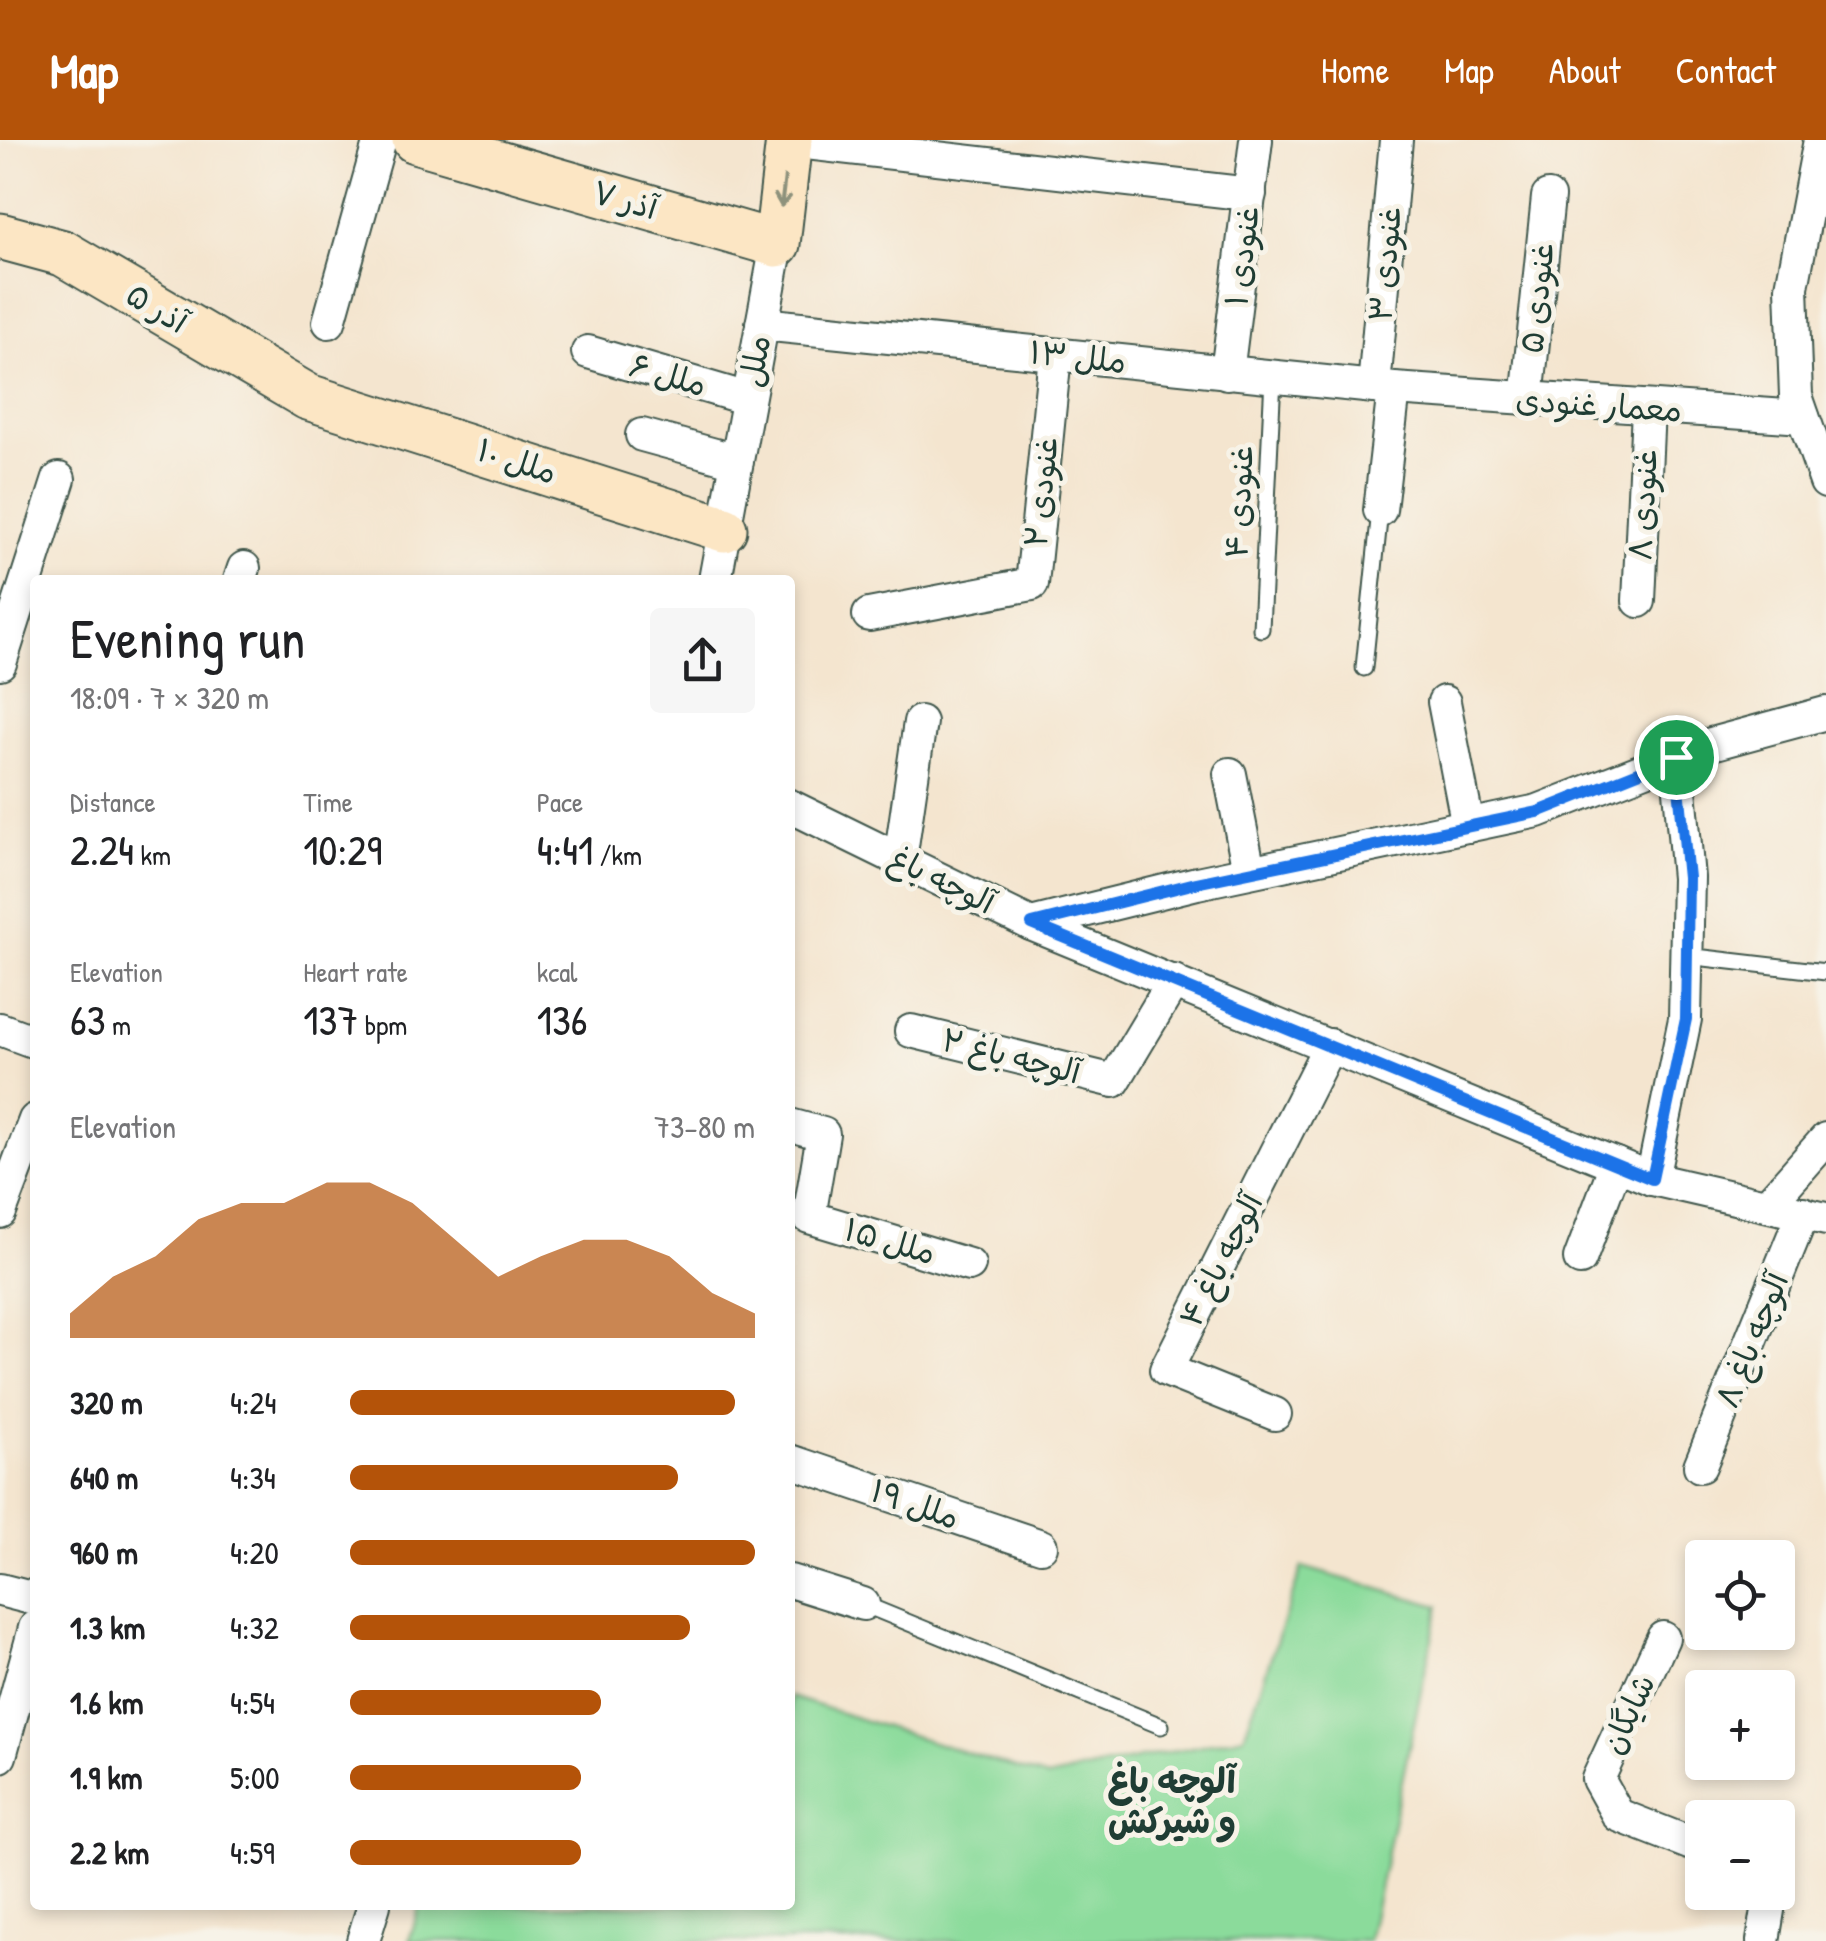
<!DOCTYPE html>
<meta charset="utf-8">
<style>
body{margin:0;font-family:"Patrick Hand","Playpen Sans Arabic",sans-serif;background:#f6f6f6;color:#202124;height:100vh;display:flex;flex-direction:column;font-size:38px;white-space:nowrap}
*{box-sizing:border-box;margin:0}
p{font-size:32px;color:#757577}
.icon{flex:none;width:55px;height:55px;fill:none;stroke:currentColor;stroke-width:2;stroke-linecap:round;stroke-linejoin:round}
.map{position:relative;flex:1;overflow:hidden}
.sheet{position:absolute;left:30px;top:435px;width:765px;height:1335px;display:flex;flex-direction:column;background:#fff;border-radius:10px;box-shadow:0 5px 15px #0003}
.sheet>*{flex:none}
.controls{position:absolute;left:1685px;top:1400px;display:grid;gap:20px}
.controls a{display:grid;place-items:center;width:110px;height:110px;border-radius:10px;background:#fff;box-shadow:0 5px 15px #0003;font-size:50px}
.pin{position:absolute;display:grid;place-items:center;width:85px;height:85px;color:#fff;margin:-42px;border:5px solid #fff;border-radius:50%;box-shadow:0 2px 10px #0007}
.round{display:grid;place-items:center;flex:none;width:105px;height:105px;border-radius:10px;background:#f6f6f6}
.overview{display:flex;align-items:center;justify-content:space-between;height:170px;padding:0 40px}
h1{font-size:55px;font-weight:600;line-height:75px}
.metrics{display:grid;grid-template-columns:repeat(3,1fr);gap:15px;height:170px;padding:10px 40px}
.metrics div{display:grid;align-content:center}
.metrics b{font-size:42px;font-weight:600}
.metrics small{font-size:28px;font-weight:400}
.metrics p{font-size:28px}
.chart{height:280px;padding:20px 40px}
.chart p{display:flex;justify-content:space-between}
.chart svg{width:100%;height:180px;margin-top:10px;fill:#b45309;opacity:.7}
ul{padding:0 40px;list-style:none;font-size:32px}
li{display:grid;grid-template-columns:160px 120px 1fr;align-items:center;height:75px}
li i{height:25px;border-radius:12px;background:#b45309}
header{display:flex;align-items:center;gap:60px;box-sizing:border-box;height:140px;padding:0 50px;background:#b45309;color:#fff}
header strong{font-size:48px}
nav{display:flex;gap:55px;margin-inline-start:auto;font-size:35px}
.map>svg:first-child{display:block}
</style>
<header>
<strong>Map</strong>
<nav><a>Home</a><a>Map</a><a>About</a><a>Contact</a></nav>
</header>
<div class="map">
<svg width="1826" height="1801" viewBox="0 0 1826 1801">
<rect width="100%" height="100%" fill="#f7f3e8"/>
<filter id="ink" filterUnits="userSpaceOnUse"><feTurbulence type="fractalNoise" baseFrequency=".01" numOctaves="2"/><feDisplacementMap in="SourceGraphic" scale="20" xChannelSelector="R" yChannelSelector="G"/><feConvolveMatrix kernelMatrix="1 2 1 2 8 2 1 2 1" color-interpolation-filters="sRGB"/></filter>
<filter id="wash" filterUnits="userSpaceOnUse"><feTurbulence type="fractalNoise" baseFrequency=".0048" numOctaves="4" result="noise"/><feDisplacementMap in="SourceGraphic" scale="40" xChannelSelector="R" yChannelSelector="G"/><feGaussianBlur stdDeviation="2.25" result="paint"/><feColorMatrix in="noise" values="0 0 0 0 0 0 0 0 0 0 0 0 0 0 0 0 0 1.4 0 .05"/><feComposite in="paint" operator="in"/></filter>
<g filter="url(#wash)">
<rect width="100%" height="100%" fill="#f4e5cf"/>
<!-- green -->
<path fill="#8bdb9b" stroke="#558c68" stroke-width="2.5" d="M1302,1427L1439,1466L1368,1801H409L420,1765H790V1557L1047,1638L1244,1596Z"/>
</g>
<g filter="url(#ink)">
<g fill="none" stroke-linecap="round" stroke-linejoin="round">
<!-- lane casing -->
<g stroke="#3f564b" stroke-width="19">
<g id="lane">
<path d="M1261,489L1273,237"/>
<path d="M1364,528L1380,370"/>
<path d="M1687,816L1826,832"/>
<path d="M863,1464L1161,1586"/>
</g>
</g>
<!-- street casing -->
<g stroke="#3f564b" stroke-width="36">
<g id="street">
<path d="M1820,0L1792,147L1796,256L1826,342"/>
<path d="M789,1L1250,54"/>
<path d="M329,182L380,0"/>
<path d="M762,184L1394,249L1803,277"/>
<path d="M588,212L748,259"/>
<path d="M1227,233L1256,0"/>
<path d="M1374,247L1396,0"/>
<path d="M1527,260L1548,57"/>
<path d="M642,295L737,321"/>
<path d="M1380,370L1394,249"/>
<path d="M240,440L244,428"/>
<path d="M715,440L777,104"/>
<path d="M1639,461L1648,269"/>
<path d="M869,475L1032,444L1055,215"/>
<path d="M0,523L59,339"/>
<path d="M1444,562L1468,686"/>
<path d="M1230,634L1249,731"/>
<path d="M790,666L1031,784L1652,1039L1826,1079"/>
<path d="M900,720L920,582"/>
<path d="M1031,784L1197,743L1538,671L1704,606L1826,573"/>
<path d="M0,889L35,902"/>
<path d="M911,891L1114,941L1174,841"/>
<path d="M790,985L823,994L809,1077L969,1125"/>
<path d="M1652,1039L1685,879L1688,738L1677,617"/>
<path d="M1769,1063L1826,999"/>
<path d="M0,1072L35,980"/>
<path d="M1580,1119L1616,1024"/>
<path d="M1275,1274L1166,1230L1330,905"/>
<path d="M790,1321L1041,1406"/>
<path d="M1700,1326L1803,1073"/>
<path d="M790,1441L863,1464"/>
<path d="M0,1450L35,1459"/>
<path d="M1663,1498L1598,1639L1618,1675L1702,1708"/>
<path d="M0,1616L35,1488"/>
<path d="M363,1801L374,1765"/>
<path d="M1763,1801L1771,1752"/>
</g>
</g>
<!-- secondary casing -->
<g stroke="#3f564b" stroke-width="49">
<g id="secondary">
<path d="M415,0L777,104L789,0"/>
<path d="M0,96L63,113L308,257L724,389"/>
</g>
</g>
<!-- lane -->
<use href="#lane" stroke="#fff" stroke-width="15"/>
<!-- street -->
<use href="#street" stroke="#fff" stroke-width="32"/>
<!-- secondary -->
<use href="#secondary" stroke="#fce6c4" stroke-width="45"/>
</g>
<!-- one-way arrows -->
<defs><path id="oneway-shaft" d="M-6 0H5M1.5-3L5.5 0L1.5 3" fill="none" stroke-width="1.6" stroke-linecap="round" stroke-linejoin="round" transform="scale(2.5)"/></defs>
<use stroke="#8e927c" href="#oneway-shaft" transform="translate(783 52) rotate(97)"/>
</g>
<g fill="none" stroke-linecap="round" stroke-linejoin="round" filter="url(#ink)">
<!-- route casing -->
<g stroke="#fff" stroke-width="20">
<path id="route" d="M1676,617L1688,738L1686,879L1652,1039L1032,784L1196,743L1538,672Z"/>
</g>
<!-- route -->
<use href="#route" stroke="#1a73e8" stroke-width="12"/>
</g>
<g text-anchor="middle" stroke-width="10" stroke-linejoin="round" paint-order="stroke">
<!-- street labels -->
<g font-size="32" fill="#1f3d34" stroke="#f7f3e8">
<text transform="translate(625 60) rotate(16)" y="11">آذر ۷</text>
<text transform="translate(1242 116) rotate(-83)" y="11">۱ غنودی</text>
<text transform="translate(1385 124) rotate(-85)" y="11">۳ غنودی</text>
<text transform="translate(1537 158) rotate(-84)" y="11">۵ غنودی</text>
<text transform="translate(157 168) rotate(31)" y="11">آذر ۵</text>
<text transform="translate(1078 217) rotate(6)" y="11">ملل ۱۳</text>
<text transform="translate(755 221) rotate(-80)" y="11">ملل</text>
<text transform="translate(668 235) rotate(16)" y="11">۶ ملل</text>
<text transform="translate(1599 265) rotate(4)" y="11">معمار غنودی</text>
<text transform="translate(517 321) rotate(18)" y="11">۱۰ ملل</text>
<text transform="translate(1041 352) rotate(-84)" y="11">۲ غنودی</text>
<text transform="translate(1239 362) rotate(-87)" y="11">۴ غنودی</text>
<text transform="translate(1643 365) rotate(-87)" y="11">۸ غنودی</text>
<text transform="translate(942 740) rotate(26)" y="11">آلوچه باغ</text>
<text transform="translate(1011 916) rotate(14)" y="11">۲ آلوچه باغ</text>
<text transform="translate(890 1101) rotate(16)" y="11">ملل ۱۵</text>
<text transform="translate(1221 1120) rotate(-63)" y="11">۴ آلوچه باغ</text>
<text transform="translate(1752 1200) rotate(-68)" y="11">۸ آلوچه باغ</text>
<text transform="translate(915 1364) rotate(19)" y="11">ملل ۱۹</text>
<text transform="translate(1628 1574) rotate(-65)" y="11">شایگان</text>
</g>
<!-- neighbourhood labels -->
<g font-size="35" font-weight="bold" fill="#1f3d34" stroke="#f7f3e8">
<text x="1172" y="1653">آلوچه باغ<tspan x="1172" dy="40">و شیرکش</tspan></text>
</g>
</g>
</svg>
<div class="controls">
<a><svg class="icon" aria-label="locate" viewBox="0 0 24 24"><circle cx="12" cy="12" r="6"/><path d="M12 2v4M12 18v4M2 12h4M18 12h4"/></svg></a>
<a>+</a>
<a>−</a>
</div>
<div class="pin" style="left:1676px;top:617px;background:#1e9e55"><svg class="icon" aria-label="arrive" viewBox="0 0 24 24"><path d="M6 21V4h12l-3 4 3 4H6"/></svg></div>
<section class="sheet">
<div class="overview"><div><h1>Evening run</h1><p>18:09 · 7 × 320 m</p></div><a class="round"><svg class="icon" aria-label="share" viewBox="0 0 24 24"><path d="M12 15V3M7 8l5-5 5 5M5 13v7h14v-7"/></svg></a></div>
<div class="metrics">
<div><p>Distance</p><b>2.24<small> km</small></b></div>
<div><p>Time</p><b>10:29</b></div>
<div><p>Pace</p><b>4:41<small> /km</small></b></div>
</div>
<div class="metrics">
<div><p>Elevation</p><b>63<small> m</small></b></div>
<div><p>Heart rate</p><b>137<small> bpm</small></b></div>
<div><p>kcal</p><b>136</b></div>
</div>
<div class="chart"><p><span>Elevation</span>73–80 m</p>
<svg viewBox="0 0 160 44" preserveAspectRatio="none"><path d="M0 44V38L10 29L20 24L30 15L40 11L50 11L60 6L70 6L80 11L90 20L100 29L110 24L120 20L130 20L140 24L150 33L160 38V44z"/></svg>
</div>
<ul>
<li><b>320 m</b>4:24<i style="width:95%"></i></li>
<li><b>640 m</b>4:34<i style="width:81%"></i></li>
<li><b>960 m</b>4:20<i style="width:100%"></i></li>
<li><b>1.3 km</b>4:32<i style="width:84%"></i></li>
<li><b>1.6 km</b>4:54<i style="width:62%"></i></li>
<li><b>1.9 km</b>5:00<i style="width:57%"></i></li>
<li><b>2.2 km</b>4:59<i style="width:57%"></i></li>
</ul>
</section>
</div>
